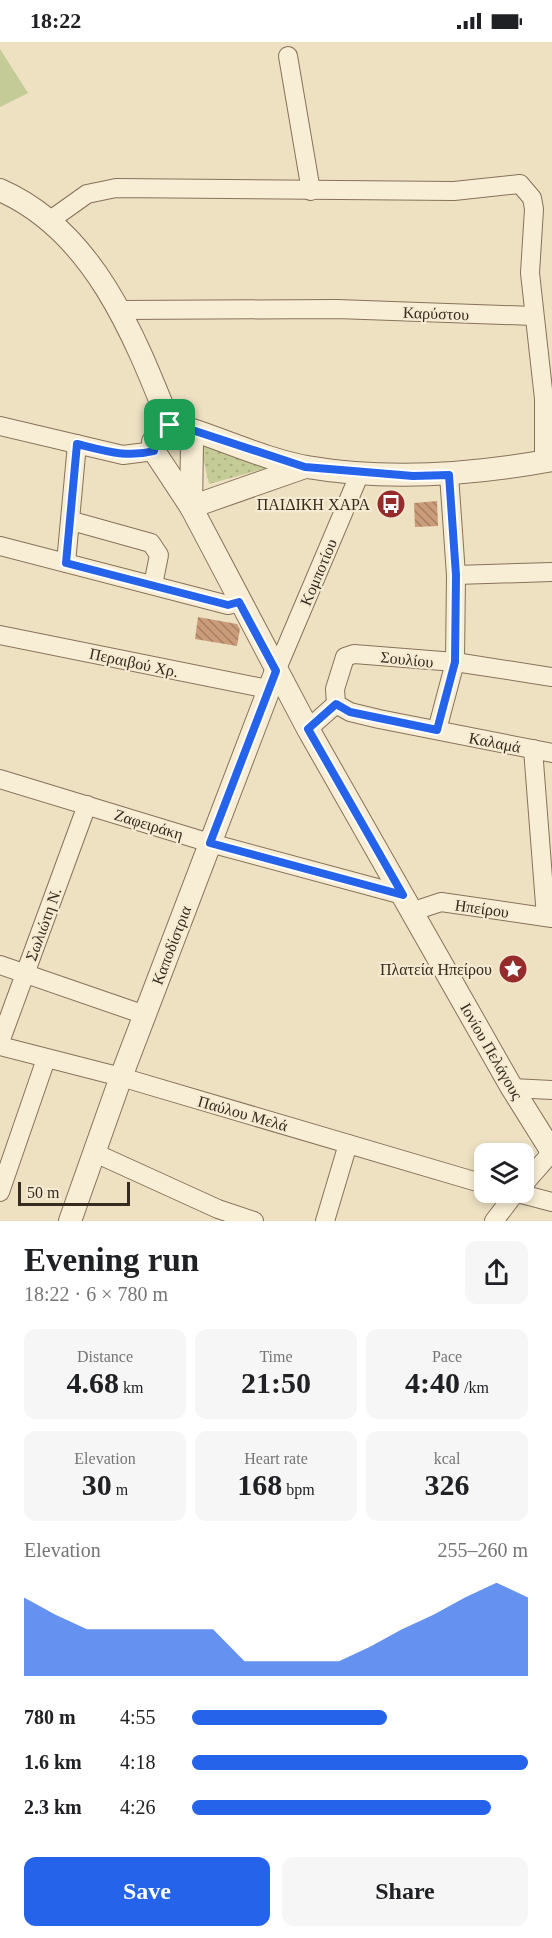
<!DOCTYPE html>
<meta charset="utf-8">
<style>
body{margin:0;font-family:Georgia,serif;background:#f6f6f6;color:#202124;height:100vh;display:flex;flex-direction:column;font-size:22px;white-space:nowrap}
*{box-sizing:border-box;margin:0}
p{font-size:20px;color:#757577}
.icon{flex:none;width:33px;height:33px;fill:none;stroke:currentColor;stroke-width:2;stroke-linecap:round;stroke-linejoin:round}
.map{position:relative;height:1179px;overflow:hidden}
.sheet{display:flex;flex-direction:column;background:#fff;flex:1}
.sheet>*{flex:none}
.tools{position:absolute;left:474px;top:1101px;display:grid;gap:12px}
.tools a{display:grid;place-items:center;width:60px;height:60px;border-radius:12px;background:#fff;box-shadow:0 3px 9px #0003;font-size:30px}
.scale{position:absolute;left:18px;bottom:15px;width:112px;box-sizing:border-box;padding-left:6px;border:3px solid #372a1e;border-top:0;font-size:16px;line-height:21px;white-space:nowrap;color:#372a1e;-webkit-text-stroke:4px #f5ebd2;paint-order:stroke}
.pin{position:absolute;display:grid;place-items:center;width:51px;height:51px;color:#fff;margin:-26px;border-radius:12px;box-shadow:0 3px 9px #0006}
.round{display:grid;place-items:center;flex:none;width:63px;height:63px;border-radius:12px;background:#f6f6f6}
.headline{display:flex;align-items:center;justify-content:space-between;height:102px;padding:0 24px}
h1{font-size:33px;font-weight:800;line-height:45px}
.stats{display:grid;grid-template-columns:repeat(3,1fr);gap:9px;height:102px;padding:6px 24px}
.stats div{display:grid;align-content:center;border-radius:12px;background:#f6f6f6;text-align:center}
.stats b{font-size:30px;font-weight:800}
.stats small{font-size:16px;font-weight:400}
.stats p{font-size:16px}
.chart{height:168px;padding:12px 24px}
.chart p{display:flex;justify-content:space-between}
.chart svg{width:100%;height:108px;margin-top:6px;fill:#2563eb;opacity:.7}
.primary-button{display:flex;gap:12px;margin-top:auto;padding:12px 24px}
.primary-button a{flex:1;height:69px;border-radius:12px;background:#2563eb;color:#fff;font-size:24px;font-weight:800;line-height:69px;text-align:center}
.primary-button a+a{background:#f6f6f6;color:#202124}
ul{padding:0 24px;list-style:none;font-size:20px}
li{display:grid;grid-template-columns:96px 72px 1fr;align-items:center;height:45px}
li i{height:15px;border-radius:8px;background:#2563eb}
.status{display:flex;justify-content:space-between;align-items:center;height:42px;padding:0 30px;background:#fff;direction:ltr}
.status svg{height:16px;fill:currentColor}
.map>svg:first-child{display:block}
</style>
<div class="status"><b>18:22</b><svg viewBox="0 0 49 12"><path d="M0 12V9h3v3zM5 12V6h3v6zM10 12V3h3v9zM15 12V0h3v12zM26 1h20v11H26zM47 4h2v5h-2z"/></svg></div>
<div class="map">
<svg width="552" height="1179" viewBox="0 0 552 1179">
<defs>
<pattern id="park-dots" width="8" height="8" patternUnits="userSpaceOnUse" patternTransform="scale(1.5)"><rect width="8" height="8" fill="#c4cb96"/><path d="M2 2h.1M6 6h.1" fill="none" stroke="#a9ae81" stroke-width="1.8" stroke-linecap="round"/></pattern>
<pattern id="building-back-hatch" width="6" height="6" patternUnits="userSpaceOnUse" patternTransform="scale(1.5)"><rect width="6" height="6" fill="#cb9c79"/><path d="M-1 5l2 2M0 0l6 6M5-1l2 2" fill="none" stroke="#a67f63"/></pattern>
</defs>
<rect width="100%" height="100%" fill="#ede1c2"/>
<!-- park -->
<path fill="url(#park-dots)" d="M199,398L274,424L209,442Z"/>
<!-- pitch -->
<path fill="#c4cb96" d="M0,7L28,51L0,65Z"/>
<!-- building -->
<g fill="url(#building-back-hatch)">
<path d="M437,459L438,484L415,485L414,461Z"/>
<path d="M198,575L237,582L240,587L237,604L195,597Z"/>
</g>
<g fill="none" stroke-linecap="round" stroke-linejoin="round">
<!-- minor casing -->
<g stroke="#87725a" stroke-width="20">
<g id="minor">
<path d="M288,14L311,149"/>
<path d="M49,179L87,152L116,146L454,149L520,142L532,156L534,167L530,231L544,357V420"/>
<path d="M119,268L337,267L534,274"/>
<path d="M0,384L123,413L154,409"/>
<path d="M72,479L151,501L159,513L153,543"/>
<path d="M0,504L228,563L239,560"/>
<path d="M66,521L77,402"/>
<path d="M456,533L552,530"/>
<path d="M0,593L268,647"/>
<path d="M276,629L360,431"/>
<path d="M336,662L335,647L345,615L354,612L455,620L552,635"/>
<path d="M308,687L336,662L350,670L379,677L552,711"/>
<path d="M437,688L455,620L456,533L449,433"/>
<path d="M533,707L546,875"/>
<path d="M0,737L210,801L403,853"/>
<path d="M414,869L441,860L552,876"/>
<path d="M0,923L145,973"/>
<path d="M0,1000L87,763"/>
<path d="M0,1004L121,1035L484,1142"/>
<path d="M512,1046L552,1048"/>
<path d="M95,1111L218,1167L254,1179"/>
<path d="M524,1142L552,1110"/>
<path d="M0,1150L46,1017"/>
<path d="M514,1150L552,1160"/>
<path d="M325,1179L348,1102"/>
<path d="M494,1179L516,1150"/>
</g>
</g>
<!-- tertiary casing -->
<g stroke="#87725a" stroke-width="24">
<g id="tertiary">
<path d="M0,148C94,189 135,295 170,383"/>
<path d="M183,385L192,401L191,465"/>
<path d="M552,418C471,433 389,439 307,425C266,418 218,395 177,383L159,389L153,400L154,409L191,465L308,687L512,1046L552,1110"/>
<path d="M191,465L305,425"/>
<path d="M70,1179L121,1035L276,629"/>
</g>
</g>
<!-- minor -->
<use href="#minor" stroke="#f8eed5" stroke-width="18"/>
<!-- tertiary -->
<use href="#tertiary" stroke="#f8eed5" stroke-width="22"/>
</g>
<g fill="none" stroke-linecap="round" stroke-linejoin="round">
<!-- route casing -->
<g stroke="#fff" stroke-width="12">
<path id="route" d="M170,383L183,385L305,425L413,434L449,433L456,533L455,620L437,688L350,670L336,662L308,687L403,853L210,801L276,629L239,560L228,563L66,521L77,402C105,409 127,416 154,409L156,393Z"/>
</g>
<!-- route -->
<use href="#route" stroke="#2563eb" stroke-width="8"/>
</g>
<!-- icons -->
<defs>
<g id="bus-disc" transform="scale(1.5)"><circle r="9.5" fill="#952b2b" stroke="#f5ebd2"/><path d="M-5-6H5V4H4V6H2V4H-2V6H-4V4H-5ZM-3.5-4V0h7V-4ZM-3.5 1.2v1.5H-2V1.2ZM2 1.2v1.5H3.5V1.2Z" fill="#fff"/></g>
<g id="sight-disc" transform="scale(1.5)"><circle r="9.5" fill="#952b2b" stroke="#f5ebd2"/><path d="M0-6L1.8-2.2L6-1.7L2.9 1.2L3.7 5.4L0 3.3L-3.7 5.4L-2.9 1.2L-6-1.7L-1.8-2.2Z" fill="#fff"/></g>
</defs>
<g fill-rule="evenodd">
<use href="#bus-disc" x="391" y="462"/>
<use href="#sight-disc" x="513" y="927"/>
</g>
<g text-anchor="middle" stroke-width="4.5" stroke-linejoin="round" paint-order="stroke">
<!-- street labels -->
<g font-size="16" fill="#372a1e" stroke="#f5ebd2">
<text transform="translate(436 271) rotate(2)" y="6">Καρύστου</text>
<text transform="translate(318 530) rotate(-67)" y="6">Κομποτίου</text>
<text transform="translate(407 617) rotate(6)" y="6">Σουλίου</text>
<text transform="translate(134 620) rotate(12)" y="6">Περαιβού Χρ.</text>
<text transform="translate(495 700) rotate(11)" y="6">Καλαμά</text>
<text transform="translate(149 782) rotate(17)" y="6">Ζαφειράκη</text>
<text transform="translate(482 866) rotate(8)" y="6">Ηπείρου</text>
<text transform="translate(43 882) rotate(-70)" y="6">Σωλιώτη Ν.</text>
<text transform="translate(171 903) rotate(-69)" y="6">Καποδίστρια</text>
<text transform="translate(492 1009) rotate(60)" y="6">Ιονίου Πελάγους</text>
<text transform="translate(243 1071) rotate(16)" y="6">Παύλου Μελά</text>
</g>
<!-- poi labels -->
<g font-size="16" fill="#372a1e" stroke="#f5ebd2" text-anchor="end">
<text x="370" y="468">ΠΑΙΔΙΚΗ ΧΑΡΑ</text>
<text x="492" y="933">Πλατεία Ηπείρου</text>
</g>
</g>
</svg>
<div class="tools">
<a><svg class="icon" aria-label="layers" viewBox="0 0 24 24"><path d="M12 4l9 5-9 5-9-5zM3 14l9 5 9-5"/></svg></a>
</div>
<div class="scale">50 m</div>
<div class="pin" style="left:170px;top:383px;background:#1e9e55"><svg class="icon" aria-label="arrive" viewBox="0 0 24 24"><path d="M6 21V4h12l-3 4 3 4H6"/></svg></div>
</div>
<section class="sheet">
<div class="headline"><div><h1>Evening run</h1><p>18:22 · 6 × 780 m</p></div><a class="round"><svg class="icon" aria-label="share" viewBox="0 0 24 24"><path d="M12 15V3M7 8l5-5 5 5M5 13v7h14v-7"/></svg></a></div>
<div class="stats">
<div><p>Distance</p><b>4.68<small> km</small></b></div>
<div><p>Time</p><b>21:50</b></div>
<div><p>Pace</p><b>4:40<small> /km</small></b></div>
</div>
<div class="stats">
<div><p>Elevation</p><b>30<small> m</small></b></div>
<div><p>Heart rate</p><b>168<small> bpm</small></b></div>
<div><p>kcal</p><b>326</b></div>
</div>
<div class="chart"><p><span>Elevation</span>255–260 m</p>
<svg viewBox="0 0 160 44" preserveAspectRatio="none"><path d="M0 44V12L10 19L20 25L30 25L40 25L50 25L60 25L70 38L80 38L90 38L100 38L110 32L120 25L130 19L140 12L150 6L160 12V44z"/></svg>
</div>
<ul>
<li><b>780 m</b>4:55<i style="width:58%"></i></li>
<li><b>1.6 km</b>4:18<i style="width:100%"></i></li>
<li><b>2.3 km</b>4:26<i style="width:89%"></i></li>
</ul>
<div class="primary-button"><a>Save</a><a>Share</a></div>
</section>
